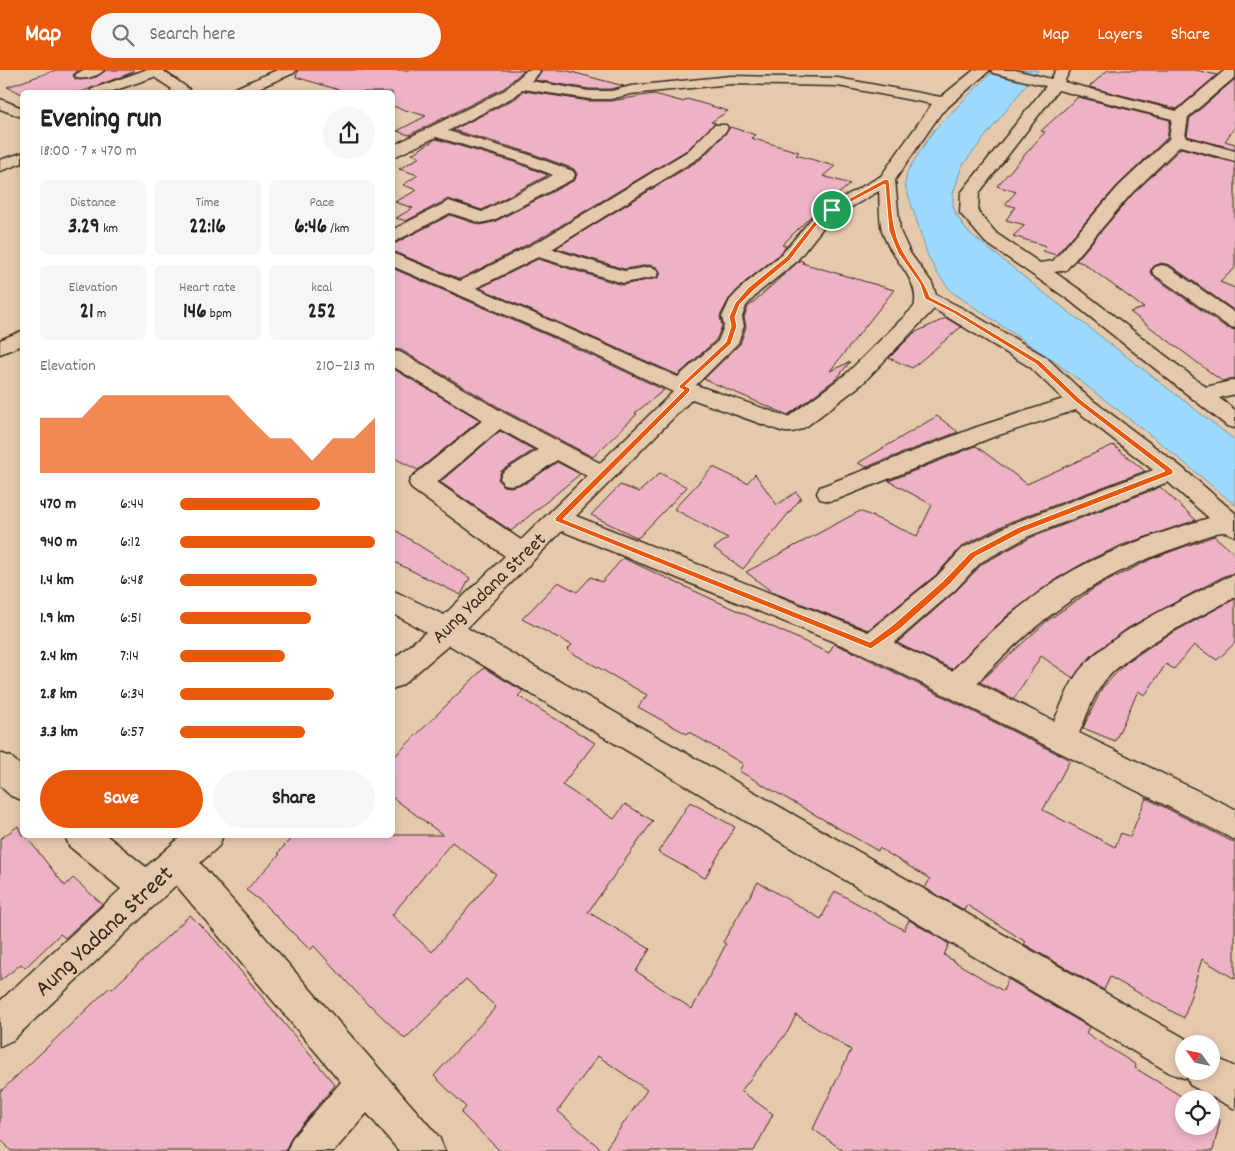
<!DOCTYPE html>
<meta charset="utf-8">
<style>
body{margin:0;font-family:Dekko,sans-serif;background:#f6f6f6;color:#222;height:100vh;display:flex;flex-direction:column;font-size:19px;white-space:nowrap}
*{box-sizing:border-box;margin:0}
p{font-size:16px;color:#767676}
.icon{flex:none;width:28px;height:28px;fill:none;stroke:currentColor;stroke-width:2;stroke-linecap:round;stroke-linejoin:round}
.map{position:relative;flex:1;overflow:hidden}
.sheet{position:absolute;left:20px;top:20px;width:375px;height:748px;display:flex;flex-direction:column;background:#fff;border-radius:8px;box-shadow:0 2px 8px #0003}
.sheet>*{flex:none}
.needle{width:32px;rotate:303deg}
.fabs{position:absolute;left:1175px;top:965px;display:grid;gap:10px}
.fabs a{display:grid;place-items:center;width:45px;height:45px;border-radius:50%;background:#fff;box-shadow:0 2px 8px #0003;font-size:25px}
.pin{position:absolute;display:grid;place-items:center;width:42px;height:42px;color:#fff;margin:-21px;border:2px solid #fff;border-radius:50%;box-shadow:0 1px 5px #0007}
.round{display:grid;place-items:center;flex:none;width:52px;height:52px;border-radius:26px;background:#f6f6f6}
.summary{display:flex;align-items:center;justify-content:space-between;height:85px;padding:0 20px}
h1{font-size:28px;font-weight:700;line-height:38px}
.metrics{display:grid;grid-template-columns:repeat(3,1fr);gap:8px;height:85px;padding:5px 20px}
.metrics div{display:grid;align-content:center;border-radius:8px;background:#f6f6f6;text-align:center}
.metrics b{font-size:21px;font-weight:700}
.metrics small{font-size:14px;font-weight:400}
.metrics p{font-size:14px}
.chart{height:140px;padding:10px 20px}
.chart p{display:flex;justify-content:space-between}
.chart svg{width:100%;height:90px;margin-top:5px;fill:#ea580c;opacity:.7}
.action{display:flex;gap:10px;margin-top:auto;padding:10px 20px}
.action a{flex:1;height:58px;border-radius:30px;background:#ea580c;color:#fff;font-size:20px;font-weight:700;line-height:58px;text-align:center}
.action a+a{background:#f6f6f6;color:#222}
ul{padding:0 20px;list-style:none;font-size:16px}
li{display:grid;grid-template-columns:80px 60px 1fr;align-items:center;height:38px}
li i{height:12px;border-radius:6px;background:#ea580c}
header{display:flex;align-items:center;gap:30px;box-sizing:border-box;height:70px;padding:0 25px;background:#ea580c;color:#fff}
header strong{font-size:24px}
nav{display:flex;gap:28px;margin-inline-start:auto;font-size:18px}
.search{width:350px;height:45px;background:#f6f6f6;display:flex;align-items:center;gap:12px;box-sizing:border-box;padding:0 18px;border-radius:28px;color:#767676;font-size:19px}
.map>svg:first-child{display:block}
</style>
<header>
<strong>Map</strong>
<div class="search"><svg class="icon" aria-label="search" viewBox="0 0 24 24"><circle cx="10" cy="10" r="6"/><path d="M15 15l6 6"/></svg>Search here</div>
<nav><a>Map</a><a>Layers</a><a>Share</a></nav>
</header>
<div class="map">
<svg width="1235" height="1081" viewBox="0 0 1235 1081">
<rect width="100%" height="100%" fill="#e5c9ac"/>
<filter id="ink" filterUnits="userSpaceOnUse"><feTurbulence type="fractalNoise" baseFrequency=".02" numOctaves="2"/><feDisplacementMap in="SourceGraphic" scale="10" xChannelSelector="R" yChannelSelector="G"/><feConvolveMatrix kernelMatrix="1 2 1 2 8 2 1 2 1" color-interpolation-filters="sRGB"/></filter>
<g filter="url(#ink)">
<!-- water -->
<path fill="#9bdafd" stroke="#7594a4" d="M994,0H1038L962,96L953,124V136L957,146L967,161L1039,219L1235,370V435L1153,367L1058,294L952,222L937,203L928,186L905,115L907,102L933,61Z"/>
<!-- building -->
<g fill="#edb3c5" stroke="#3b2a1e" fill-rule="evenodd">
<path d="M56,0H79L73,5L75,9L80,10L96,7L106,0H133V2L81,22L22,24L7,17Z"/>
<path d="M298,0H524L504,18L409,65L397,61L426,46L392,36V22H346L296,7Z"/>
<path d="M541,0H564L624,16L611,19H589L535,10L541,3Z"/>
<path d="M1108,0H1195L1217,5L1177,39L1089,17Z"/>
<path d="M1235,9V57L1225,71L1235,74V79L1187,66L1190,48Z"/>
<path d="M524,21L589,31H611L654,24L684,32L687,29L728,41L711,52L716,53L687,80L540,168L460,209L392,181V175L450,145L480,155L494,152L575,110L577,104L574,99L528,82L453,60L516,28Z"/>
<path d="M1078,27L1170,50L1167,68L1118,115L1056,185L1043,181L1046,176L1013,166L1025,155L1006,150L1015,137L1005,134L1016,122L997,116L1045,62L1041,61Z"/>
<path d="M730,57L756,65L751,68L799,82L796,85L835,96L823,106L850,114L827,134L816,141L782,175L786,176L780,184L744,213L729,229L720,246L722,256L716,270L678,305L480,218L538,189L622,215L658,208L661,203L657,197L649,195L624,199L556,178L701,89L727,62Z"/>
<path d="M436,69L514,92L548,105L482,140L448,129L406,151L396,148L413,138L395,132L417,120L403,115L418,105L399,99L420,87L412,84Z"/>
<path d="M1181,78L1235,93V198L1220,212L1235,218V241L1170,195L1161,193L1154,196L1150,201L1154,207L1227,258L1235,260V308L1222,311L1130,242L1144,238L1083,193L1076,191L1132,125Z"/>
<path d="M800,190L804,192L802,193L894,220L830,301L850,292L837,308L788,345L704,309L740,274L746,257L744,247L748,237Z"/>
<path d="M392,198L563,272L664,320L635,343L637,344L593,387L507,342L401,280L392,279Z"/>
<path d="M946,248L961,257L912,298L889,288L914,263Z"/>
<path d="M392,298L480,350L418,400L392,387Z"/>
<path d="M937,346L958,362L866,397L858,393Z"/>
<path d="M500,361L534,380L501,401L498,409L503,416L511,417L526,413L557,392L580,404L511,461L440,412Z"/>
<path d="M1113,375L1145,401L1010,452L962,476L936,505L868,560L772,522L746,502L860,441L917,466L932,435L889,411L976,376L1027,414Z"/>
<path d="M713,397L747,413L755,404L777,435L796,422L801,428L743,499L714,478L728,468L674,439Z"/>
<path d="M660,403L687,417L638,468L591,445L620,415L639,422Z"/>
<path d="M1160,417L1196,450L1122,475L1089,490L1056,509L1008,545L952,599L897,573L956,521L982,494L1030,468Z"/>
<path d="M392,458L470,508L461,525L392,491Z"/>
<path d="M1214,466L1235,484V503L1224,506L1128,558L1093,584L1073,608L1041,586L1014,629L980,612L1047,551L1096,517L1151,489Z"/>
<path d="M623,488L829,583L834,574L860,585L1070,690L1043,740L1115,777L1121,763L1130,767L1146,728L1235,773V909L1202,889L1184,948L1110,907L1104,920L1024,874L1026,872L967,835L964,840L925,818L930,809L879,778L878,781L739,701L743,694L689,662L687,664L638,637L647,625L567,580L572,575L522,549L558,512L577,522L591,507L602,512Z"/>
<path d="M1235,529V573L1217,590L1194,575L1174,599L1166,594L1145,625L1138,621L1115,671L1083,658L1102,618L1127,592L1163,568Z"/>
<path d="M484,598L523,621L518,626L595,673L562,715L614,749L625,734L653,751L588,842L650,879L636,901L692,939L726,874L723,872L758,812L821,849L835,821L904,860L909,850L949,874L944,885L1003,921L1008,909L1089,957L1086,963L1136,995L1135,998L1186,1029H1184V1056H1211V1044L1220,1050L1213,1081H844L813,1059L851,980L796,945L788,961L741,1021L773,1044L754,1081H604L647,1020L598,986L558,1041L603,1081H500L461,1043L466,1037L434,1006L496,937L466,909L405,969L370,935L369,936L314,876L310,880L262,832L246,820L280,784L278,783L294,765H443L392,727V689ZM452,772L496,804L432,882L392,845Z"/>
<path d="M690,732L735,757L705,808L658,782Z"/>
<path d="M18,756L22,765H25L65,816L73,808L102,834L65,868L60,864L25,898L21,894L0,911V769Z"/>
<path d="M190,845L215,870L335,1015L292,1066L285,1081H11L0,1068V1022L110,917L112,919Z"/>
</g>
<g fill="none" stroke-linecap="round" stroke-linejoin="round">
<!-- street casing -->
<g stroke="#3b2a1e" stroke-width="3">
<g id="street">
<path d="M83,0H104C99,6 85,10 77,8L75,5Z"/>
<path d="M145,0H162L189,19L187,22H170L172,19L154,7L110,22H90L92,19Z"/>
<path d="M277,0H296L294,3L249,22H231L233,19Z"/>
<path d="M527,0H539L540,2L531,11L589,21H611L631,16L731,6L838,8L941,27L974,0H990L941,43L895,110L900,161L910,183L932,213L936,225L962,238L1046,287L1087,326L1180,396L1235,443V466C1232,465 1227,462 1224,462C1216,461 1190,473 1181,476C1096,505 1037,549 977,613L1054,651C1062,635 1069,614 1080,600C1115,559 1179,533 1225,508L1235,505V527C1197,549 1124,581 1100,617C1091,631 1086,648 1079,663L1235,739V770L861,583L562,461L467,558L1195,974H1184V1001H1211V985L1235,997V1039L1190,1015L1187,1007L1184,1008L1170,1003L449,575L402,615L392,619V590L426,562L392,543V520L444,545L505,486L412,419L409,413L412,407L483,350L392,296V281L400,282L506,344L600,393L673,322L564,270L392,196V183L460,211L541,170L688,81L714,55H726L728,58L726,61L700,87L552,179L624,201L649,197L656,199L659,203L656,207L623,213L538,187L476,218L678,307L718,271L724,256L722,247L730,230L745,214L781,185L817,142L881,106L932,34L838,16L731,14L631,24L611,29H589L523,19L515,26L448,61L527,84L573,101L575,105L573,109L494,150L481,153L450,143L392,173V160L449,131L482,142L553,105L515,90L436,67L392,88V76L505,20ZM879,121C880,134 879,148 882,160C888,187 922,209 914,237L846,304L788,347L696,315L738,273L744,256L742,247L746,236L759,222L795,193L829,150ZM934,239L1030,297L1063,329L977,357L820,417L817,423L820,429L829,431L838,429L993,367L1076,340L1153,400L1011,454L963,478L937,506L868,562L576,446L692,329L781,361C791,364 798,361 807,356L862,314ZM500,359L538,380L503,402L500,408L503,414C523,419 541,400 557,390L587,406L521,470L437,412ZM1168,412L1209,448C1163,462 1116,477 1074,500C1028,526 989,563 952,601L894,573L955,520L981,492L1029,466Z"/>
<path d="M991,0H1015L1051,9L1056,0H1070L1064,12L1177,41L1225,0H1235V7L1188,47L1185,67L1235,81V91L1180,76L1131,124L1066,200L1054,202L1083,222L1206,317L1235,310V324L1219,328L1235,340V358L1227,356L1069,230L985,172L960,143L961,123L1046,16L993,3ZM1058,20L1172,49L1169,69L1119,116L1053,191L1040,193L997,164L978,142L979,123Z"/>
<path d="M0,29L22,38V47L0,39Z"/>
<path d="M22,83V93L0,101V90Z"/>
<path d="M1162,195L1169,197L1235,243V258L1228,256L1155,205L1152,201L1155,197Z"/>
<path d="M22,261V275L0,284V270Z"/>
<path d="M0,683L11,687L22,697V730L11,726L0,716Z"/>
<path d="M65,765H106L146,797L183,765H223L219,776L200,793L439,1067L445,1081H399L367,1043L334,1081H287L293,1067L341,1012L176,815L13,970L0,976V931L121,819L69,776Z"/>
</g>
</g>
<!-- street -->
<use href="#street" fill="#e5c9ac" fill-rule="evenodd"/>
</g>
</g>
<!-- route -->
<path fill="#ea580c" stroke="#fff" fill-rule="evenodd" d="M885,109L889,110C892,135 891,161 904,183C913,199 924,210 930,227L957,241L1040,291L1081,330L1173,400V404L1023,462L975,487L949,515L900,559L871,579L555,451V448L684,320L679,318V316L726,272L731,256L729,247L735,233L749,217L786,187L813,153L830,139ZM885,114L889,161L898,183L920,214L925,229L953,243L1036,294L1076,332L1165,401L1017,458L970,483L943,511L894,554L870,572L563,449L690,321V318L685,316L731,274L737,256L735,247L740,234L754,220L790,190L816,156L834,141Z"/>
<g text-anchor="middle" stroke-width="4" stroke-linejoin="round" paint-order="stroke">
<!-- street labels -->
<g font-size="20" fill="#3b2a1e" stroke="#e5c9ac">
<text transform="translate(488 517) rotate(-44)" y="7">Aung Yadana Street</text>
</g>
<!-- near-street labels -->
<g font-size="24" fill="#3b2a1e" stroke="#e5c9ac">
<text transform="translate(103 860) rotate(-43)" y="8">Aung Yadana Street</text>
</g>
</g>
</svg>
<div class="fabs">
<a><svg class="needle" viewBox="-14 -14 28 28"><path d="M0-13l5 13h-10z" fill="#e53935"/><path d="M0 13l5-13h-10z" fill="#767676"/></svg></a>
<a><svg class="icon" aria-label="locate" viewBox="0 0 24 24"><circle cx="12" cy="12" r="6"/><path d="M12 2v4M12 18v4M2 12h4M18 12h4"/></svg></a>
</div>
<div class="pin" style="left:832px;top:140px;background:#1e9e55"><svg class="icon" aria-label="arrive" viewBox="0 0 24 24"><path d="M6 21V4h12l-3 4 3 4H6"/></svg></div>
<section class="sheet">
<div class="summary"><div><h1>Evening run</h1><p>18:00 · 7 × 470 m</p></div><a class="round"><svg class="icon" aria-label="share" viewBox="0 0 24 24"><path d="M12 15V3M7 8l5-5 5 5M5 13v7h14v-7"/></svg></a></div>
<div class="metrics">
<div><p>Distance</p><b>3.29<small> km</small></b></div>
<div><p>Time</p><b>22:16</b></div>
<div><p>Pace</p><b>6:46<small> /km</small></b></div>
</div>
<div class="metrics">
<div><p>Elevation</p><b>21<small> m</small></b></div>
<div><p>Heart rate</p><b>146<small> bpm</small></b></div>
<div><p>kcal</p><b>252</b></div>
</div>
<div class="chart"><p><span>Elevation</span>210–213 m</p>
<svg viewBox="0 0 160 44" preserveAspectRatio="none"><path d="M0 44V17L10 17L20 17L30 6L40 6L50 6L60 6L70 6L80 6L90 6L100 17L110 27L120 27L130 38L140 27L150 27L160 17V44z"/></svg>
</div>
<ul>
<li><b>470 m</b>6:44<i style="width:72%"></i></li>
<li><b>940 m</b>6:12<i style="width:100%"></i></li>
<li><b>1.4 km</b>6:48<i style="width:70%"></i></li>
<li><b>1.9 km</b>6:51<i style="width:67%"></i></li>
<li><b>2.4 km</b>7:14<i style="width:54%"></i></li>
<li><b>2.8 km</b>6:34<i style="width:79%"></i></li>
<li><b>3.3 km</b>6:57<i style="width:64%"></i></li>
</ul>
<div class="action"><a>Save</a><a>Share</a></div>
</section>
</div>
